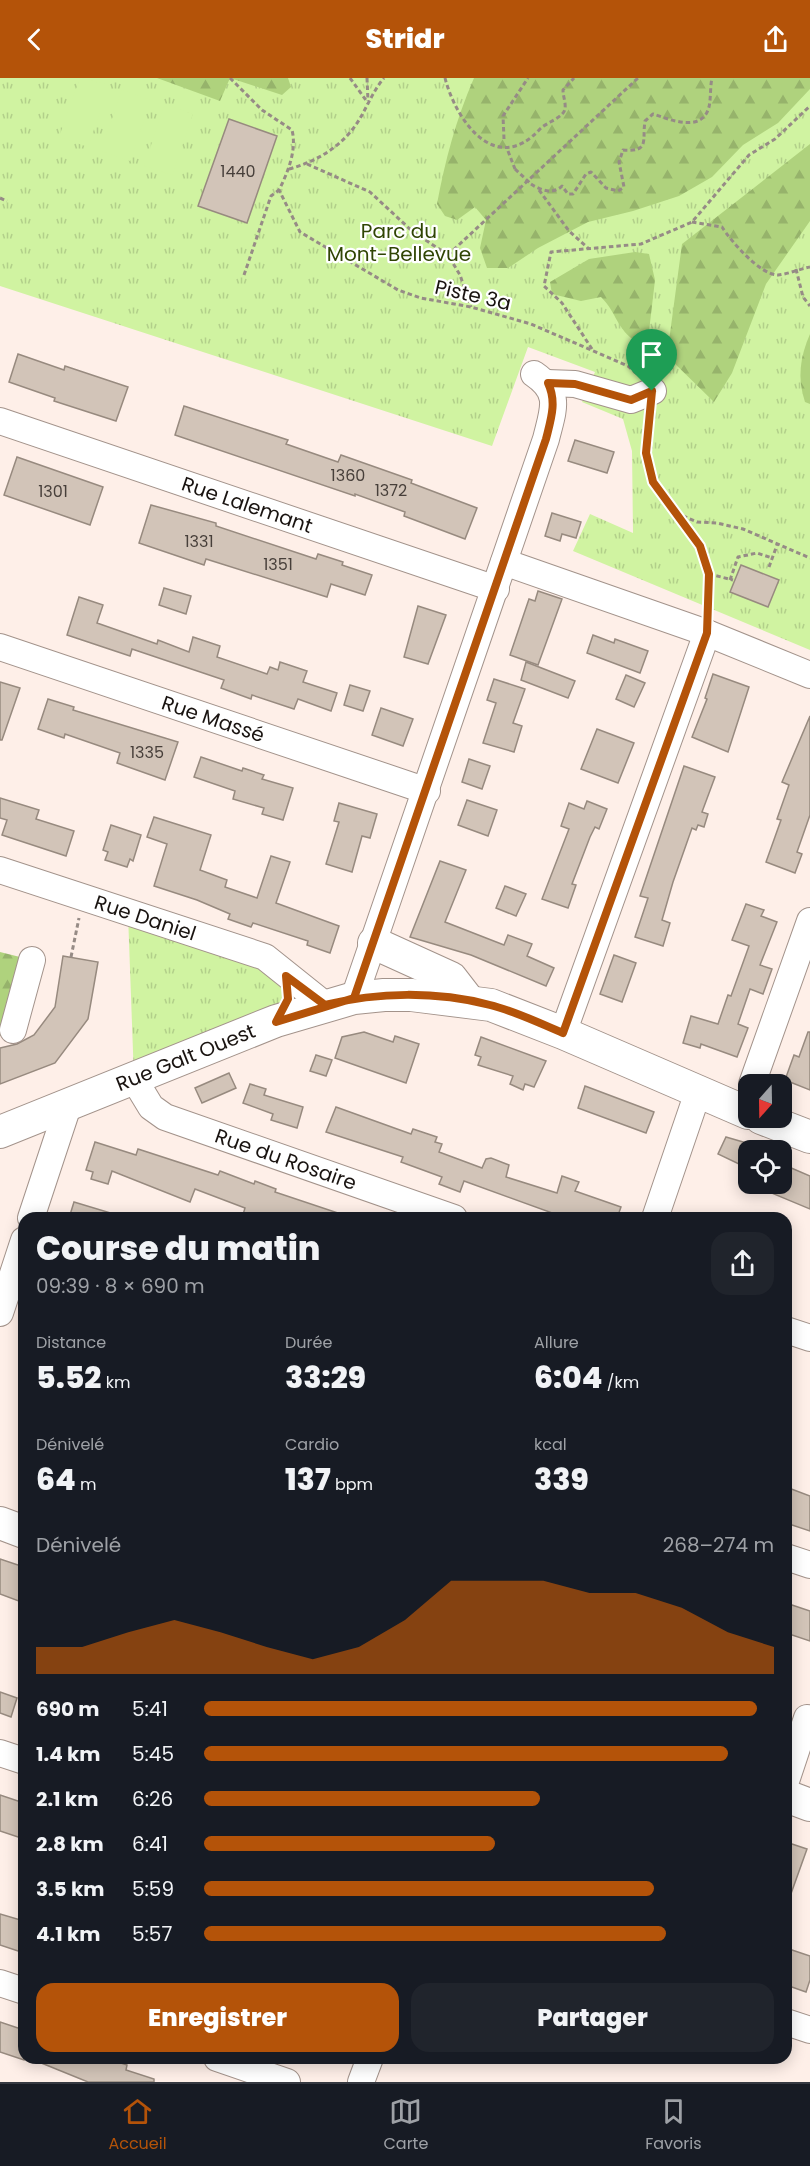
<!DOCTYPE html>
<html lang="fr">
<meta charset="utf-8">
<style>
body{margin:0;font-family:Poppins,sans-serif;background:#20242c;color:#f1f3f6;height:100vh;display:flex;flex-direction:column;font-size:22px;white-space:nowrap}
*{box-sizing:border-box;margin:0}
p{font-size:20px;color:#9ea1a6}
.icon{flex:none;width:33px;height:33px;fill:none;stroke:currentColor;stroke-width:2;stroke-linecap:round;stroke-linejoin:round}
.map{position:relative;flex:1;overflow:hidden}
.details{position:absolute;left:18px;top:1134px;width:774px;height:852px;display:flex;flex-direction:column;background:#171b24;border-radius:18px;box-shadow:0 3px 15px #0003}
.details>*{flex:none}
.needle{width:39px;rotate:200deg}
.fabs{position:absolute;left:738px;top:996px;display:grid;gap:12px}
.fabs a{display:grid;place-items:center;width:54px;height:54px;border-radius:12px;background:#171b24;box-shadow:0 3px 15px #0003;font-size:30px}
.pin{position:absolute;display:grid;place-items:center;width:51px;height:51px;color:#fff;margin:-62px -26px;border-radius:50% 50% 50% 0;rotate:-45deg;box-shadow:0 0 6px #0007}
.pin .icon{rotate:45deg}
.round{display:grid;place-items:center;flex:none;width:63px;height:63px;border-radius:18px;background:#20242c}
.head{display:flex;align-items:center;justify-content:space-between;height:102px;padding:0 18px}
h1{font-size:33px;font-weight:800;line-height:45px}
.figures{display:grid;grid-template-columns:repeat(3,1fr);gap:9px;height:102px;padding:6px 18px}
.figures div{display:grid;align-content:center}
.figures b{font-size:30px;font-weight:800}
.figures small{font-size:16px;font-weight:400}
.figures p{font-size:16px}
.chart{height:168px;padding:12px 18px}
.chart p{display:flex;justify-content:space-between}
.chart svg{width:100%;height:108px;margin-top:6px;fill:#b45309;opacity:.7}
.primary-button{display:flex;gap:12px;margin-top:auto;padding:12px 18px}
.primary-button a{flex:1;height:69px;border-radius:18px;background:#b45309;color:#fff;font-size:24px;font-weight:800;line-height:69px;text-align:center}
.primary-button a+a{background:#20242c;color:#f1f3f6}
ul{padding:0 18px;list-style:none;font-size:20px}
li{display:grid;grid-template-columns:96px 72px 1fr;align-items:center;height:45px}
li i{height:15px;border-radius:8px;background:#b45309}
header{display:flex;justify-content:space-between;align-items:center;height:78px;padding:0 18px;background:#b45309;color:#fff;font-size:27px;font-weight:800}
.tabs{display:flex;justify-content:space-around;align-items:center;height:84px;border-top:2px solid #363941;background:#171b24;font-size:16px;color:#9ea1a6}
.tabs a{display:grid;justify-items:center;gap:3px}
.tabs .active{color:#b45309}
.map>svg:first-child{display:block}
</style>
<header><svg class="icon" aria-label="back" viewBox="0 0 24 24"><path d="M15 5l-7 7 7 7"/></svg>Stridr<svg class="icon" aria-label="share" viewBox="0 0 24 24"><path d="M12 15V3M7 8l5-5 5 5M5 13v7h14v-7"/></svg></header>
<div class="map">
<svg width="810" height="2004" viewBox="0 0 810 2004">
<defs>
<pattern id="grass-tufts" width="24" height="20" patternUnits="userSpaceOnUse" patternTransform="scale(1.5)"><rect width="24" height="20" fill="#d0f3a1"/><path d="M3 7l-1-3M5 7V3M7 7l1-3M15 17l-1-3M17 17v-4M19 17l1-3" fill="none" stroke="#b2cf8a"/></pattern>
<pattern id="forest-firs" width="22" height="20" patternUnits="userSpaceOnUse" patternTransform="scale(1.5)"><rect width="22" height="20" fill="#afd27d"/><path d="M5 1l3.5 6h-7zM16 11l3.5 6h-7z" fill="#96b36b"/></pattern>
</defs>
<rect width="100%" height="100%" fill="#feefe8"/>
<!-- grass -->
<g fill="url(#grass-tufts)">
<path d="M0,0H810V572L573,473L590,436L633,455L632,373L623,341L582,324L595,294L528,269L492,368L0,208Z"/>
<path d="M128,836L286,898L288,921L276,943L134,1001Z"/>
</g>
<!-- forest -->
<g fill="url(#forest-firs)">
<path d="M157,0H288L291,9L282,17L230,0L220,23Z"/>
<path d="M474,0H810V11L778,45L743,67L712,99L679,118L633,133L588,144L538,170L508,190H487L480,170L486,142L475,129L457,142L445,138L437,126C445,83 456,41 474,0Z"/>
<path d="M810,66V143L766,206L732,295L714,324L667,278L682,166Z"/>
<path d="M635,174L649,176L655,202L648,262L638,265C615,250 618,236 601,219L581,223L552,216L550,204L589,181Z"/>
<path d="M810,256V326L805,324C797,300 800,279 810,256Z"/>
<path d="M0,874L32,882L13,952L0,958Z"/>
</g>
<!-- garden -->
<g fill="#d0f3a1">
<path d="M80,0L109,7L88,69L59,59Z"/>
<path d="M122,12L151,22L130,83L101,73Z"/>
<path d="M165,26L193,36L172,97L144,88Z"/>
</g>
<!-- building -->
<g fill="#d2c4b8" stroke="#978a7f" stroke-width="1.5">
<path d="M229,41L277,58L247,145L198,128Z"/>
<path d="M18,276L64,292L65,288L128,309L116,343L54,323L55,320L9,304Z"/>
<path d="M184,328L288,362L286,366L338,384L341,377L412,402L411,405L477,430L465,461L404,438L405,434L355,416V418L175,357Z"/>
<path d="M575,362L614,374L607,395L568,383Z"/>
<path d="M17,379L103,409L90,447L4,417Z"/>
<path d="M151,427L216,445V448L316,481L318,476L343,484L342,487L372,497L365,517L331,506L327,519L206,481L204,487L139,465Z"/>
<path d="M552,435L581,444L576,460L562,456L560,463L545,458Z"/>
<path d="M741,487L779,502L768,529L730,514Z"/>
<path d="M164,510L191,518L186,536L159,527Z"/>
<path d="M538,513L562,521L538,587L510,577L529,521L535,523Z"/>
<path d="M79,519L103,527L97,545L157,566L158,562L189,574L193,559L220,568L217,579L267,596L270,589L278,592L280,584L307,593L303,604L337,615L331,633L298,621L294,631L252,617L251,621L221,610L224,602L132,571L130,578L67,557Z"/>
<path d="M418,528L446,537L428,586L404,579Z"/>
<path d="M593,557L614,565L615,561L648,573L640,595L587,575Z"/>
<path d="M526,584L575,603L568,620L521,602Z"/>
<path d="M713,596L749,609L728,674L692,659L707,621L705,620Z"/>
<path d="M626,597L645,605L634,629L616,621Z"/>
<path d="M494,601L525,611L513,645L522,648L514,674L483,665L496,625L487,622Z"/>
<path d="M0,604L20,610L2,662H0Z"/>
<path d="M350,607L370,613L363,633L344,627Z"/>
<path d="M48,621L74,629L73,632L178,664L165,702L117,685L120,675L65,656L64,660L38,651Z"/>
<path d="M381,630L413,641L403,668L372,657Z"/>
<path d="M810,638V737L797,774L802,776L795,795L766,784L781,742L777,741L789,707L782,704Z"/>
<path d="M597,651L634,665L618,705L581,691Z"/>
<path d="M201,679L242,693L243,690L264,697L262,701L293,710L283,742L262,736L264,730L233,721L235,713L194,699Z"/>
<path d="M469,681L490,688L482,711L462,704Z"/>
<path d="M684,688L715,699L702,734L708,736L704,749L698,747L696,752L692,750L673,804L662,842L670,845L663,868L635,859L648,820L640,818Z"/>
<path d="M0,720L39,732L36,741L74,753L66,778L2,757L7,742L0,740Z"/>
<path d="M467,722L497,732L488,758L458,747Z"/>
<path d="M587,723L607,731L599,751L595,749L590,759L572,806L576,807L568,830L542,821L569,751L561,748L569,725L584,731Z"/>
<path d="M339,725L377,736L370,760L362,758L352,794L326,786L339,744L334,743Z"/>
<path d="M154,739L211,757L200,792L227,802L225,809L257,820L271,778L290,784L276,825L339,848L330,875L307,867L308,863L253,845L251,849L228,841L230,836L197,822L154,808L167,766L147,759Z"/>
<path d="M111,747L141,757L133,783L130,781L127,789L105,782L108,774L103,772Z"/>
<path d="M440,783L466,792L445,844L504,867L508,857L532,866L527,878L554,890L546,908L471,877L410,859Z"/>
<path d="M505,808L526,816L516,838L496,830Z"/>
<path d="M746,826L764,832L761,838L777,844L760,887L772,891L763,916L750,911L738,946L748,950L737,979L701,966L700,970L683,965L691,938L718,946L728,917L731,918L749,868L732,862Z"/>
<path d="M614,877L636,885L622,924L600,916Z"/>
<path d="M63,878L98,884L88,941L55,985L0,1006V970L17,966L34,957L55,929Z"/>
<path d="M364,954L393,964L395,958L419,966L406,1005L335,980L342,959Z"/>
<path d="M808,954H810V1012L785,1002L794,977L799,979Z"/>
<path d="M481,959L546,983L534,1009L525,1006L523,1012L510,1006L513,998L478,987L481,979L475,977Z"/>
<path d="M316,977L332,982L326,998L310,993Z"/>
<path d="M229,995L236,1010L202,1025L195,1010Z"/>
<path d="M250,1006L266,1011L264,1017L303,1029L297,1050L271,1042L273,1036L243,1025Z"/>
<path d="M585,1008L654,1034L646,1055L578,1030Z"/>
<path d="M336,1029L411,1056L413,1051L437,1059L435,1064L442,1066L439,1074L482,1090L486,1081L491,1080L509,1087L506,1099L557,1115L562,1098L579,1104L575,1113L621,1129L617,1140H566L464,1103L460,1114L439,1106L442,1099L401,1084L403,1079L326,1054Z"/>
<path d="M726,1059L750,1066L741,1087L718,1076Z"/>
<path d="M95,1064L136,1077L138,1071L218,1097L220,1093L254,1106L255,1103L276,1111L275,1114L344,1137V1140H242L245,1130L195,1111L190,1124L112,1093L108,1106L91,1101L93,1094L86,1092Z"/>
<path d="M782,1086L810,1098V1131L750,1106H782Z"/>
<path d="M74,1124L114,1136V1140H69Z"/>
<path d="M786,1409L810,1418V1453L786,1445Z"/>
<path d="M0,1481L24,1489V1525L0,1516Z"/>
<path d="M786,1525L810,1533V1563L786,1555Z"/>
<path d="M0,1614L17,1620L11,1639L0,1635Z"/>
<path d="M0,1717L24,1725V1761L0,1753Z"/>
<path d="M786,1764L807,1771L788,1824H786Z"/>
<path d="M0,1836L24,1843V1875L0,1867Z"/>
<path d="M789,1871L810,1878V1902L806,1914L786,1907V1880Z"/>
<path d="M0,1944L24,1952V1982L0,1974Z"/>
<path d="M29,1980H106L127,1987L126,1992L154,2001V2004H88Z"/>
</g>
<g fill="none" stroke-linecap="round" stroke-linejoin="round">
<!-- minor casing -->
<g stroke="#a3938b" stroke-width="28">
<g id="minor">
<path d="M547,305L575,306L631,322L653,313"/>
<path id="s1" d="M0,343L496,511"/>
<path d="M504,484L707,555L810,597"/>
<path id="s2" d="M0,569L427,713"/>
<path id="s3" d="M0,792L265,879L325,927"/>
<path d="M354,920L546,361C553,332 562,315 534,296"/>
<path d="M13,952L32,882"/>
<path d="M563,955L707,555"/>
<path id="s4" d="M134,1001L151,1029L165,1039L454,1140"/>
<path d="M752,1006L810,843"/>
<path d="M31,1140L68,1028"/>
<path d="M655,1140L698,1014"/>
<path d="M0,1235L24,1162"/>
<path d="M786,1252L810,1260"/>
<path d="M786,1479L810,1487"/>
<path d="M0,1675L24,1683"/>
<path d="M786,1703L807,1640"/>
<path d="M0,1905L24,1913"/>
<path d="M786,1944L810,1952"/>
<path d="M217,1980L287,2004"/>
<path d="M361,2004L370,1980"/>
</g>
</g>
<!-- major casing -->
<g stroke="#a3938b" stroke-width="34">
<g id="major">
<path d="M374,865L451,900L468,922"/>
<path d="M761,1040L810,1059"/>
<path id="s5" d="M0,1054L276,943L354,920L384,917H411L491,927L563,955L748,1035"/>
<path d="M0,1445L24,1454"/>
<path d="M786,1718L810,1727"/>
</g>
</g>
<!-- path -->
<g stroke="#968b86" stroke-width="3" stroke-dasharray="4.5 3" stroke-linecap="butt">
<path d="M230,0L262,32L292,52C297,72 288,94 279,112L300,154L398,212L421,220L471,229L531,246L628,288L637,296"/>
<path d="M350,0L368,25"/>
<path d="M367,0L368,23"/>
<path d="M445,0C456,43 496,99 540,51C547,44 563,40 565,31C566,25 563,18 563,12L574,0"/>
<path d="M504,61L503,38L528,0"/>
<path d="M508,73L515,91"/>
<path d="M307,86L370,114L412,153L448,177L460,197L471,229"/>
<path d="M289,91C314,84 336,72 352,52C365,36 371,15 384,0"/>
<path d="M531,106C540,112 553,117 562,108L568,116H573L586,96L591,94L606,110L618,113L624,109L619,84L623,72C650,74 642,63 645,43L653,36C671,42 702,55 709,29C711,20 710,9 712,0"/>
<path d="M539,112L569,153L589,171"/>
<path d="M0,120L7,123"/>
<path d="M692,144L722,149C731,163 760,197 778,197C788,196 800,191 810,189"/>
<path d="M448,177L638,0"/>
<path d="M796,191L803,219L810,228"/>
<path d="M244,197L271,118L279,112"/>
<path d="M592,271L562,225L544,208L551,174L641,166L692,144L749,77L775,61L810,28"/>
<path d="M651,338L647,375L653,404L700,468L709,496L707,532"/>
<path d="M676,435L697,444L717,445L743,451L810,480"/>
<path d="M769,489L777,467"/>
<path d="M709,496L733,502"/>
<path d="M730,502L738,479L757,475L772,480"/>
<path d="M71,879L79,840"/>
</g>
<!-- minor -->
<use href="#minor" stroke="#fff" stroke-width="26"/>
<!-- major -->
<use href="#major" stroke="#fff" stroke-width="32"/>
<!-- path-bridge -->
<path stroke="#968b86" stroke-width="3" stroke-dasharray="4.5 3" stroke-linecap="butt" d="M515,91L531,106"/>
</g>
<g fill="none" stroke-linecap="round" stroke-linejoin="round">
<!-- route casing -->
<g stroke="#fff" stroke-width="12">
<path id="route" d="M652,313L631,322L575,306L548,305C557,324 551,341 546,361L354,920L276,944L288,921L286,898L325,927C378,914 436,913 490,927C515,933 539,945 563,955L707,555L709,496L700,468L653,404L646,375L652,313"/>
</g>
<!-- route -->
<use href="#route" stroke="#b45309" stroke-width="8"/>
</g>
<g text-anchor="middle" stroke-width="4.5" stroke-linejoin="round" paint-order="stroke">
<!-- number labels -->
<g font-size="16" fill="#473f3a">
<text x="238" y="99">1440</text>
<text x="348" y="403">1360</text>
<text x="391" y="418">1372</text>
<text x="53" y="419">1301</text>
<text x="199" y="469">1331</text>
<text x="278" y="492">1351</text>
<text x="147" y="680">1335</text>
</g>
<!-- park labels -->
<g font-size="20" fill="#304504" stroke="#fff">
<text x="399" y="160">Parc du<tspan x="399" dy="23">Mont-Bellevue</tspan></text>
</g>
<!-- street labels -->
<g font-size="20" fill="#191310" stroke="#fff">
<text transform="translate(473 217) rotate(13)" y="7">Piste 3a</text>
<text dy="7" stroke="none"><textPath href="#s1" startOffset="261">Rue Lalemant</textPath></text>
<text dy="7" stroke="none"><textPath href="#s2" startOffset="225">Rue Massé</textPath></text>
<text dy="7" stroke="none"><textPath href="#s3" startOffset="153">Rue Daniel</textPath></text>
<text dy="7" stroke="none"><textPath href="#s5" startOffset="200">Rue Galt Ouest</textPath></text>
<text dy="7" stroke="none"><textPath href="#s4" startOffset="178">Rue du Rosaire</textPath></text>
</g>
</g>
</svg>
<div class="fabs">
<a><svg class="needle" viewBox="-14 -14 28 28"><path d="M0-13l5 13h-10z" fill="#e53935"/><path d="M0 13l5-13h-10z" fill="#9ea1a6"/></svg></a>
<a><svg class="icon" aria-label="locate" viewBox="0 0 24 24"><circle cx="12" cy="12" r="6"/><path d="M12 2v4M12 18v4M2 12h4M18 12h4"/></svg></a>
</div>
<div class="pin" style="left:652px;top:313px;background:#1e9e55"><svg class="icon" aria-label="arrive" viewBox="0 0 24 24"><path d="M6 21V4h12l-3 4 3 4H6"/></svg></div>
<section class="details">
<div class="head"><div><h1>Course du matin</h1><p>09:39 · 8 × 690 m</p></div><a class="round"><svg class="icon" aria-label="share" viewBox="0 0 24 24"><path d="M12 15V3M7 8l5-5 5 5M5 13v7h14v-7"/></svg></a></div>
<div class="figures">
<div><p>Distance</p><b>5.52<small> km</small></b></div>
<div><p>Durée</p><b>33:29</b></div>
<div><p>Allure</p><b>6:04<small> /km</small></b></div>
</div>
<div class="figures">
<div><p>Dénivelé</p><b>64<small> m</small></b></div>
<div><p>Cardio</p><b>137<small> bpm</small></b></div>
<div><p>kcal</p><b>339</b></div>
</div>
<div class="chart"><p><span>Dénivelé</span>268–274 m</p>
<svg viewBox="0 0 160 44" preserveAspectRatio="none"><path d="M0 44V33L10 33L20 27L30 22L40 27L50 33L60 38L70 33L80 22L90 6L100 6L110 6L120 11L130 11L140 17L150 27L160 33V44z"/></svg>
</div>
<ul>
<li><b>690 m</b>5:41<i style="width:97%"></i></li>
<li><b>1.4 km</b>5:45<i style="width:92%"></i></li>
<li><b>2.1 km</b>6:26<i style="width:59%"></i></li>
<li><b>2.8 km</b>6:41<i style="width:51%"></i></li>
<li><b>3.5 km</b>5:59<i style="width:79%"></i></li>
<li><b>4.1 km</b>5:57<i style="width:81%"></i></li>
</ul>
<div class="primary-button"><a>Enregistrer</a><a>Partager</a></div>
</section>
</div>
<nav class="tabs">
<a class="active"><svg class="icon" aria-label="home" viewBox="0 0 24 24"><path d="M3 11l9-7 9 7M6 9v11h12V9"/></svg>Accueil</a>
<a><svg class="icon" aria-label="map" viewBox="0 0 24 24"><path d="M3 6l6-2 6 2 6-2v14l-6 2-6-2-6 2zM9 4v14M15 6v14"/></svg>Carte</a>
<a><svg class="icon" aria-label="saved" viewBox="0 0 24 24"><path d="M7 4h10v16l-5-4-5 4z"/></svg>Favoris</a>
</nav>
